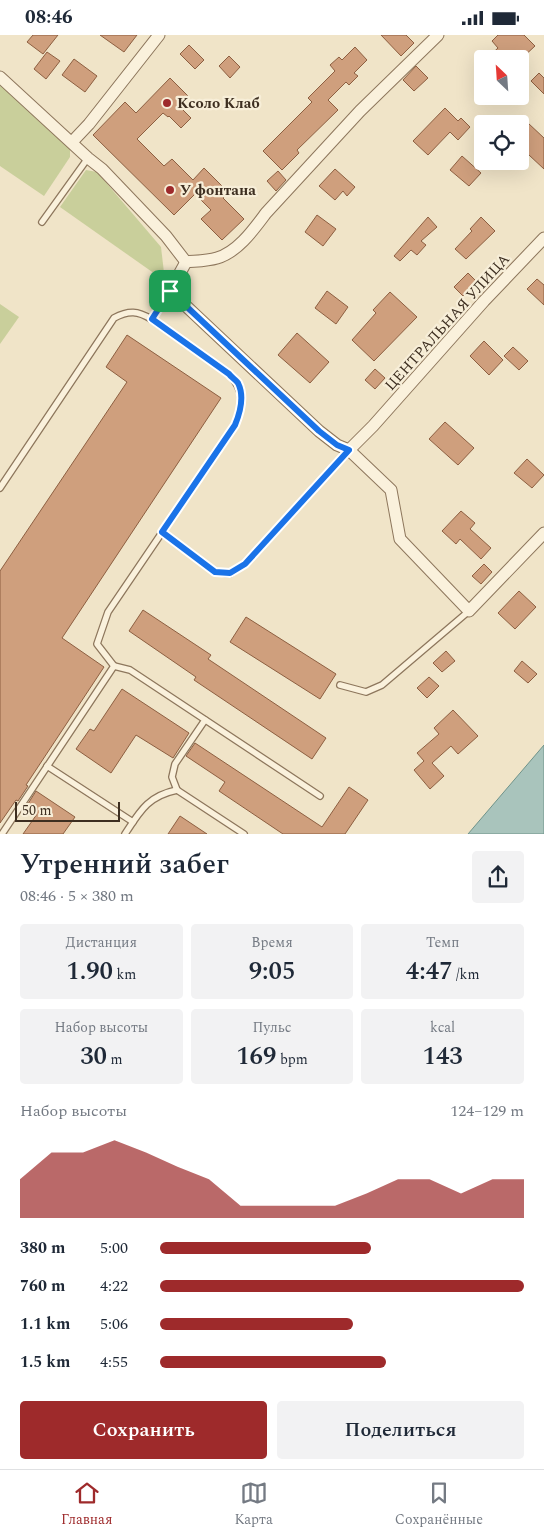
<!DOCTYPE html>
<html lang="ru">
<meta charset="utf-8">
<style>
body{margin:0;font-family:Spectral,serif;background:#f2f2f3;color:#1f2937;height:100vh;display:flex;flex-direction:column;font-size:19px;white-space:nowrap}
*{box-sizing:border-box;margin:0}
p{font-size:16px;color:#747a83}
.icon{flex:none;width:28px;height:28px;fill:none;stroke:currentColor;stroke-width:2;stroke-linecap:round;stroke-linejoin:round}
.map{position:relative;height:799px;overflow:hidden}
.side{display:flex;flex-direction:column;background:#fff;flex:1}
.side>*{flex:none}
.needle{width:32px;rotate:335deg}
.buttons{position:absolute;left:474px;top:15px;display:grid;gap:10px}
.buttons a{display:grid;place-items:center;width:55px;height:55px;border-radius:5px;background:#fff;box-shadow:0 5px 20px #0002;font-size:25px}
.scale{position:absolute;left:15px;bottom:12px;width:105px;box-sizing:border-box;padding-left:5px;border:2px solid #3d2e20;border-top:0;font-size:14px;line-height:18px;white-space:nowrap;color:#3d2e20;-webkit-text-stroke:4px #f7eed8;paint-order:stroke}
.pin{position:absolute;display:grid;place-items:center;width:42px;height:42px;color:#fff;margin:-21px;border-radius:10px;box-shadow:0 2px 8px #0006}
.round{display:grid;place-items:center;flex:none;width:52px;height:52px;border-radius:5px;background:#f2f2f3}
.summary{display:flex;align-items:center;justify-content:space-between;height:85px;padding:0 20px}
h1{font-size:28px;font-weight:600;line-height:38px}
.metrics{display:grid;grid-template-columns:repeat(3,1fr);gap:8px;height:85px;padding:5px 20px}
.metrics div{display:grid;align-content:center;border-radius:5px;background:#f2f2f3;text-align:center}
.metrics b{font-size:25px;font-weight:600}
.metrics small{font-size:14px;font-weight:400}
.metrics p{font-size:14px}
.chart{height:140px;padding:10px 20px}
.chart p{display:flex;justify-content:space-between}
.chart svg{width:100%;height:90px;margin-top:5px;fill:#9e2a2b;opacity:.7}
.cta{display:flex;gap:10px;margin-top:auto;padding:10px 20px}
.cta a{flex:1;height:58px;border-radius:5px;background:#9e2a2b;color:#fff;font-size:20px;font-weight:600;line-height:58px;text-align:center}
.cta a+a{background:#f2f2f3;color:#1f2937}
ul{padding:0 20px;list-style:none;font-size:16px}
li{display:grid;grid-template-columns:80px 60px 1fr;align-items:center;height:38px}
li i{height:12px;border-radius:6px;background:#9e2a2b}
.status{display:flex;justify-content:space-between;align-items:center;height:35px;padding:0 25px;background:#fff;direction:ltr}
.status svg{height:14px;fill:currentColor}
.dock{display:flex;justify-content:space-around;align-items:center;height:70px;border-top:1px solid #e0e1e3;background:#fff;font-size:14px;color:#747a83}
.dock a{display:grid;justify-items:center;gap:2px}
.dock .selected{color:#9e2a2b}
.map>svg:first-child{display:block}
</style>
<div class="status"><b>08:46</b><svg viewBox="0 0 49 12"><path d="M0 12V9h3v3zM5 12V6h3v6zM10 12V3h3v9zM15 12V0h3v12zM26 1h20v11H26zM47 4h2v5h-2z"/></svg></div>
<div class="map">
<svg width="544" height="799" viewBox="0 0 544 799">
<rect width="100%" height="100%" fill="#f0e4c8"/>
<!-- green -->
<g fill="#c9cf9b">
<path d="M0,46L70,113V122L44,161L0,131Z"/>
<path d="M86,135L97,137L161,212L165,246L60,172Z"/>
<path d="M0,269L19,282L0,309Z"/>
</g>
<!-- water -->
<path fill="#a9c4bc" stroke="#6f938a" d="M544,710V799H468Z"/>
<!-- building -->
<g fill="#cf9f7d" stroke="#8d5f41">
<path d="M33,0H58L43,19L27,7Z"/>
<path d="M100,0H137L124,17Z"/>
<path d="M381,0H406L414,8L401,21Z"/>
<path d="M498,0H524L535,11L521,24H486L498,13L492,6Z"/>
<path d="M189,10L204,25L195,34L180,19Z"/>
<path d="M355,12L367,25L354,38L358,41L349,50L346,47L328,65L338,75L297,115L299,118L282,135L263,116L312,67L308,63L335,36L330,30L339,22L342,25Z"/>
<path d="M47,17L60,26L46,44L34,34Z"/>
<path d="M229,21L240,32L230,43L219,31Z"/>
<path d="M74,24L97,41L85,57L62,40Z"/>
<path d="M416,31L428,43L414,56L403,45Z"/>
<path d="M539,38L544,43V59L531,46Z"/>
<path d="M170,43L188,61L179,71L191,83L181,93L169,81L168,82L163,78L137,104L164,131L172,124L193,145L204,133L228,157L223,163L244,184L222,205L201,184L211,175L195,159L174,180L93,100L125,67L136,78Z"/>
<path d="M445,73L458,86L461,83L470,92L458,105L450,97L428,120L413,106Z"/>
<path d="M528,88L544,103V134L529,120L520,129V96Z"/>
<path d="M462,121L481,138L469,151L450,135Z"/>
<path d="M335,134L355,152L347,161L343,156L335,165L319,151Z"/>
<path d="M278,136L286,145L276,156L267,146Z"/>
<path d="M317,180L336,194L323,211L305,197Z"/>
<path d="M428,182L437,192L421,206L426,210L417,220L411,215L400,226L394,221Z"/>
<path d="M481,182L495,196L466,224L455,214L472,196L470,194Z"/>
<path d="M468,238L477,247L463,261L454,252Z"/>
<path d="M537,244L544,250V270L527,254Z"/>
<path d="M327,256L348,272L336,289L315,273Z"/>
<path d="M390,257L417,282L374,326L352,305L376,278L373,275Z"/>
<path d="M297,298L329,327L310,348L278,320Z"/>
<path d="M127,300L221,363L62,603L104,632L26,750L28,751L18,766L16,765L0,788V536L127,347L106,332Z"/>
<path d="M484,306L503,325L489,340L470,321Z"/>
<path d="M513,312L528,326L519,335L504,321Z"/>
<path d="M375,334L385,343L375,354L365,345Z"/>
<path d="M445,387L474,413L458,430L429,404Z"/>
<path d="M527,424L544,440L532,453L514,438Z"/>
<path d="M461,476L475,488L470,494L491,513L481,524L460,504L456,509L442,496Z"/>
<path d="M484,529L492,537L481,549L472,541Z"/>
<path d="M519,556L536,572L515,594L498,578Z"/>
<path d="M143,575L211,620L208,624L326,703L312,724L194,645L196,642L129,596Z"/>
<path d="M246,582L336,639L320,664L230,607Z"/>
<path d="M446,616L455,626L442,637L433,628Z"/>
<path d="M522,626L537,639L528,648L514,636Z"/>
<path d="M429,642L439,651L427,663L417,653Z"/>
<path d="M122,654L189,698L173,723L136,700L111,738L76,714L90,694L94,696Z"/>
<path d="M453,675L478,701L458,719L451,711L432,728L444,741L430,754L414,735L424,726L417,718L439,699L434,693Z"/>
<path d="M195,708L322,792L349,752L368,765L345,799H283L219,756L225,747L186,721Z"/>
<path d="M36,756L75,782L63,799H23L37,779L26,772Z"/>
<path d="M180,781L207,799H168Z"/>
</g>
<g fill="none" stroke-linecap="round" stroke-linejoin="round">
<!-- service casing -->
<g stroke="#8d765c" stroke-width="8">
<g id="service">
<path d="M42,187L88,123"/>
<path d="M0,453L114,283C129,275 138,276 151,284L170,256"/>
<path d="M162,497L215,537L230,539L245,529L349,415"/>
<path d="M114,631L130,635L320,761"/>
<path d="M340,650L366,657L382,650L469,576"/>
<path d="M47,731L133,787"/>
<path d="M177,755L172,742L175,729L205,685"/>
<path d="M2,799L114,631L97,609L108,577L235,390C243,370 245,356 229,339L151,284"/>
<path d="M125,799C140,776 148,761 177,755L244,799"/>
</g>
</g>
<!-- minor casing -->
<g stroke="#8d765c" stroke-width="13">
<g id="minor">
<path d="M0,42L88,123L102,134L166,201L186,227"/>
<path d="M72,107L89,89L159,0"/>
<path d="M186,227L170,256L319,396L337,410L349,415L373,391L484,266L544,203"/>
<path d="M186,227C196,226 207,226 217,223C238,217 254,194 266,178L360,76L438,0"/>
<path d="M349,415L391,455L400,504L469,576L544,498"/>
</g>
</g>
<!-- service -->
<use href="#service" stroke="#faf1dc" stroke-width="5.5"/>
<!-- minor -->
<use href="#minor" stroke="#faf1dc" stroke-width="11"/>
</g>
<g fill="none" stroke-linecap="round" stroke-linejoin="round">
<!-- route casing -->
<g stroke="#fff" stroke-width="10">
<path id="route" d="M170,256L319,396L337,410L349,415L245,529L230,538L215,537L162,497L235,390C240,378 245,362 238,348C236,345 231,342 229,339L152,284Z"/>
</g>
<!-- route -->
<use href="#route" stroke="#1a73e8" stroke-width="6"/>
</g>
<!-- markers -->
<g fill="#9e2a2b" stroke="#f7eed8" stroke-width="2">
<circle cx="167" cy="68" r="5"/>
<circle cx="170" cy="155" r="5"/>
</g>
<g text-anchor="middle" stroke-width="4.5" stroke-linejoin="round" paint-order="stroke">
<!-- poi labels -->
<g font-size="15" font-weight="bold" fill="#3d2e20" stroke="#f7eed8" text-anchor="start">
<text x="177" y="73">Ксоло Клаб</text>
<text x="180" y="160">У фонтана</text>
</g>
<!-- street labels -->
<g font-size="15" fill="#3d2e20" stroke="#f7eed8">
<text transform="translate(447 287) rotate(-48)" y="5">ЦЕНТРАЛЬНАЯ УЛИЦА</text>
</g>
</g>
</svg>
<div class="buttons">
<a><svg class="needle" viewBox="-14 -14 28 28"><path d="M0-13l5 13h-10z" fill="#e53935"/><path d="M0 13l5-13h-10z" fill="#747a83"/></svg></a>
<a><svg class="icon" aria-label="locate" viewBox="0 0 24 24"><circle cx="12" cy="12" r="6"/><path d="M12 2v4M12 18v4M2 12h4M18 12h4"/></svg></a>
</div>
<div class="scale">50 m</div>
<div class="pin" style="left:170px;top:256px;background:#1e9e55"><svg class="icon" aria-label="arrive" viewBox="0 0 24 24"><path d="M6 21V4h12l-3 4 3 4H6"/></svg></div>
</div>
<section class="side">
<div class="summary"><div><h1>Утренний забег</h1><p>08:46 · 5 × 380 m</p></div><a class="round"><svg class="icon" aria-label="share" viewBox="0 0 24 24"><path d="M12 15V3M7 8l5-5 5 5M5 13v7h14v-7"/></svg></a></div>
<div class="metrics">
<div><p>Дистанция</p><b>1.90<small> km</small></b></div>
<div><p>Время</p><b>9:05</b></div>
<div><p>Темп</p><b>4:47<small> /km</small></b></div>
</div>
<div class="metrics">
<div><p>Набор высоты</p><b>30<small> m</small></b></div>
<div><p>Пульс</p><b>169<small> bpm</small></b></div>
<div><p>kcal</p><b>143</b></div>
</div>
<div class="chart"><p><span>Набор высоты</span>124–129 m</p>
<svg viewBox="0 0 160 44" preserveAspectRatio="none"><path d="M0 44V25L10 12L20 12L30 6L40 12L50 19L60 25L70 38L80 38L90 38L100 38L110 32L120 25L130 25L140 32L150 25L160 25V44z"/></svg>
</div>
<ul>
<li><b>380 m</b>5:00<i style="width:58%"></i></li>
<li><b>760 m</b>4:22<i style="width:100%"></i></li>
<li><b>1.1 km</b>5:06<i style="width:53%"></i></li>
<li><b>1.5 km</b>4:55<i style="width:62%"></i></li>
</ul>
<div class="cta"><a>Сохранить</a><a>Поделиться</a></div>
</section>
<nav class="dock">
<a class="selected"><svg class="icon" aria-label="home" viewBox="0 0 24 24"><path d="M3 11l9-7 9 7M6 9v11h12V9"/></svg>Главная</a>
<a><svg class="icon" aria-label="map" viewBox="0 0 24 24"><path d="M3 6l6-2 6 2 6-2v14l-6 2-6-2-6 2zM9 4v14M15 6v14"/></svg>Карта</a>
<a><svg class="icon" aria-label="saved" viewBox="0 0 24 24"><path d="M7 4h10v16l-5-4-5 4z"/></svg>Сохранённые</a>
</nav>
